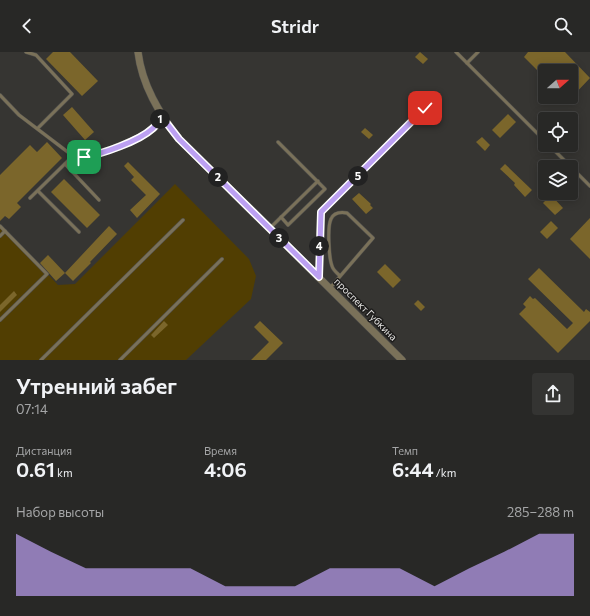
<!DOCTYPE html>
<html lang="ru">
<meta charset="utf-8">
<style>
body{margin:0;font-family:Commissioner,sans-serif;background:#343432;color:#f1f3f6;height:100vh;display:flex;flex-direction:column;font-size:15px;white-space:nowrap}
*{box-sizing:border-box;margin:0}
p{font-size:13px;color:#a5a6a7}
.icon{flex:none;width:22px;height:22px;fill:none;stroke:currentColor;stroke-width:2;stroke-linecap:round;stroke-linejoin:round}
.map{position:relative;height:308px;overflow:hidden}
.sheet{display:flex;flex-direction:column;background:#282826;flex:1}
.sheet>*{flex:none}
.needle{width:26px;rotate:69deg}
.tools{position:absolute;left:538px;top:12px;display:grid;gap:8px}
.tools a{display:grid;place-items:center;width:40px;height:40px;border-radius:4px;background:#282826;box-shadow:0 2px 10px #0003,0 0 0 1px #444443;font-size:20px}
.pin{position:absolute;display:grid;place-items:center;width:34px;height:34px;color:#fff;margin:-17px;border-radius:8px;box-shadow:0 2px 6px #0006}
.km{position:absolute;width:20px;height:20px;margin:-10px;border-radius:50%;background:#222;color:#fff;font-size:11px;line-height:20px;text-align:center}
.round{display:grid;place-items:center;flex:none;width:42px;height:42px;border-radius:4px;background:#343432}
.summary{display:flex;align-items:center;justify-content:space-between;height:68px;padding:0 16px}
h1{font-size:22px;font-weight:600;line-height:30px}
.stats{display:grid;grid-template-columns:repeat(3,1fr);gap:6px;height:68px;padding:4px 16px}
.stats div{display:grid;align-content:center}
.stats b{font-size:20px;font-weight:600}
.stats small{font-size:11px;font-weight:400}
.stats p{font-size:11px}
.chart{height:112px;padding:8px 16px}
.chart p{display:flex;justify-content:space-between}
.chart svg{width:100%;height:72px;margin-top:4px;fill:#bca0f2;opacity:.7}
header{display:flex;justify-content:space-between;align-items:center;height:52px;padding:0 16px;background:#282826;font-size:18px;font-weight:600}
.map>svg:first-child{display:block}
</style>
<header><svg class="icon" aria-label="back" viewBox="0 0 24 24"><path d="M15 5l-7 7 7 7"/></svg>Stridr<svg class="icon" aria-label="search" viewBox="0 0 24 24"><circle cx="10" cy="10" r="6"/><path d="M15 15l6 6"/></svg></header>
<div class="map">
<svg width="590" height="308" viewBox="0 0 590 308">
<rect width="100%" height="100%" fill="#363532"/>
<!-- green -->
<path fill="#513e02" d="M175,132L249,207L256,224L251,247L186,308H0V172L58,233L75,232Z"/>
<!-- building -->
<g fill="#7b662b">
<path d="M53,0H70L98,29L82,44L46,7Z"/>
<path d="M420,0L428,7L423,12L415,5Z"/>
<path d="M528,0H565L590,26L571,46V19H545V26L524,5Z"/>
<path d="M72,55L94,80L85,88L63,63Z"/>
<path d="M508,62L516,70L500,86L492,78Z"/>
<path d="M365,76L373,83L369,87L361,80Z"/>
<path d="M482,85L490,93L485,99L476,90Z"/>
<path d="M47,90L62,106L17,151L21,155L9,167L5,164L0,169V123L30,93L37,100Z"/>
<path d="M128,110L160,142L137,166L130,158L146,143L131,128L134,125L124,114Z"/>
<path d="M505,112L532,138L525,145L514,133L515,131L500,117Z"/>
<path d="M64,127L100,163L87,176L51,140Z"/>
<path d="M359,141L371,152L370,153L373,156L366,162L352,147Z"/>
<path d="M551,143L563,156L555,163L543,151Z"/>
<path d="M590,166V207L570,187Z"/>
<path d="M551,169L558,176L547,187L540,180Z"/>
<path d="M109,174L117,182L90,210L91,211L73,229L65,221Z"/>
<path d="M48,203L65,221L56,229L40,211Z"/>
<path d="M385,212L401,228L393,236L377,220Z"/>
<path d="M539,216L584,260L586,257L590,260V269L558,301L519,262L526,255L523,252L530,244L533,247L535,246L567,277L573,271L528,227Z"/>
<path d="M14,239L17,243L0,260V253Z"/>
<path d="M418,248L425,255L421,259L414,252Z"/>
<path d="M164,269L168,273L154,286L151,283Z"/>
<path d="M260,269L283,291L266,308H251L269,290L254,275Z"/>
</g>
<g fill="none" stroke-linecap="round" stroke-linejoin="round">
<!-- service casing -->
<g stroke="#52514e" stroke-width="4">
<g id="service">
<path d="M26,0L36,3L72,42L38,76"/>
<path d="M456,0L545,89"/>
<path d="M467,11L478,0"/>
<path d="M0,43L19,63L73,104L84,105L94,103L116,95"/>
<path d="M278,90L325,137L288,173L281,165"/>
<path d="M549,93L590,134"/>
<path d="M65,112L99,148"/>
<path d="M38,139L79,180"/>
<path d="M30,146L73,104"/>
<path d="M0,174L47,222L0,268"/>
<path d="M270,176L318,129"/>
<path d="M0,184L5,179"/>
<path d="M319,223L321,161L425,56"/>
<path d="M330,236L373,186L347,161C341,160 334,160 331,167C327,175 329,206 332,214C333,218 337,221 340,224"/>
<path d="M41,308L183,168"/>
<path d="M120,308L222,207"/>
</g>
</g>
<!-- minor casing -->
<g stroke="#52514e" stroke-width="7">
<path id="minor" d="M116,95C138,86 147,84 162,65"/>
</g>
<!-- tertiary casing -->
<g stroke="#52514e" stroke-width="8">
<path id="tertiary" d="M138,0C142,33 159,61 179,87L402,308"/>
</g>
<!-- service -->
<use href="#service" stroke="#7a7159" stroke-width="3"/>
<!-- minor -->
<use href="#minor" stroke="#7a7159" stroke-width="6"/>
<!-- tertiary -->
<use href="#tertiary" stroke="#7a7159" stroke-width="7"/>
</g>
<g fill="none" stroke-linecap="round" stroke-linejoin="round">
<!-- route casing -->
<g stroke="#fff" stroke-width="8">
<path id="route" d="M84,105C102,102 139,89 152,77C156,74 159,69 162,65L179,87L319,225L321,160L425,56"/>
</g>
<!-- route -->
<use href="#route" stroke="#bca0f2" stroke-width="5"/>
</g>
<g text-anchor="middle" stroke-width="3" stroke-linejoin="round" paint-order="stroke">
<!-- street labels -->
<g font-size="10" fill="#e4e3e1" stroke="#1d1c1b">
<text transform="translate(366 257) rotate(45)" y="4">проспект Губкина</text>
</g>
</g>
</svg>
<div class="tools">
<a><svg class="needle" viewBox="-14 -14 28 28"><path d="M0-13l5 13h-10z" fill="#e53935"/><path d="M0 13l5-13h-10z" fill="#a5a6a7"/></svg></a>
<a><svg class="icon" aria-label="locate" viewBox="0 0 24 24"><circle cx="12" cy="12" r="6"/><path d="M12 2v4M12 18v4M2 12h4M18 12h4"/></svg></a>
<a><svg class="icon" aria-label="layers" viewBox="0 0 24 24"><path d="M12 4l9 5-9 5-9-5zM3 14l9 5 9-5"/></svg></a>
</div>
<div class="pin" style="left:84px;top:105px;background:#1e9e55"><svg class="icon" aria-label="arrive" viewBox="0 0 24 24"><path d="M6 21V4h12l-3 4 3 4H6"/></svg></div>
<div class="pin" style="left:425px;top:56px;background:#d93025"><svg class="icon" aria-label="check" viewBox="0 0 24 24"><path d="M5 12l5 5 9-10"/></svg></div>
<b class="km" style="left:160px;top:67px">1</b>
<b class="km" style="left:218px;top:125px">2</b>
<b class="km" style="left:279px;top:186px">3</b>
<b class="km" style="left:319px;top:194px">4</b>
<b class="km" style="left:358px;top:124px">5</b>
</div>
<section class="sheet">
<div class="summary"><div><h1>Утренний забег</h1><p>07:14</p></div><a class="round"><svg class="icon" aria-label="share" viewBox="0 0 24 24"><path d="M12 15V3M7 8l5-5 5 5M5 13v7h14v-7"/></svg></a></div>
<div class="stats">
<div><p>Дистанция</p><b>0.61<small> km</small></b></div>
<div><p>Время</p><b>4:06</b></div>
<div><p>Темп</p><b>6:44<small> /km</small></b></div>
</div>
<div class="chart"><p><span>Набор высоты</span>285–288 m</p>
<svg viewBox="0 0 160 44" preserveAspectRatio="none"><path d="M0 44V6L10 17L20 27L30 27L40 27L50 27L60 38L70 38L80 38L90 27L100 27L110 27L120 38L130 27L140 17L150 6L160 6V44z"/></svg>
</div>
</section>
